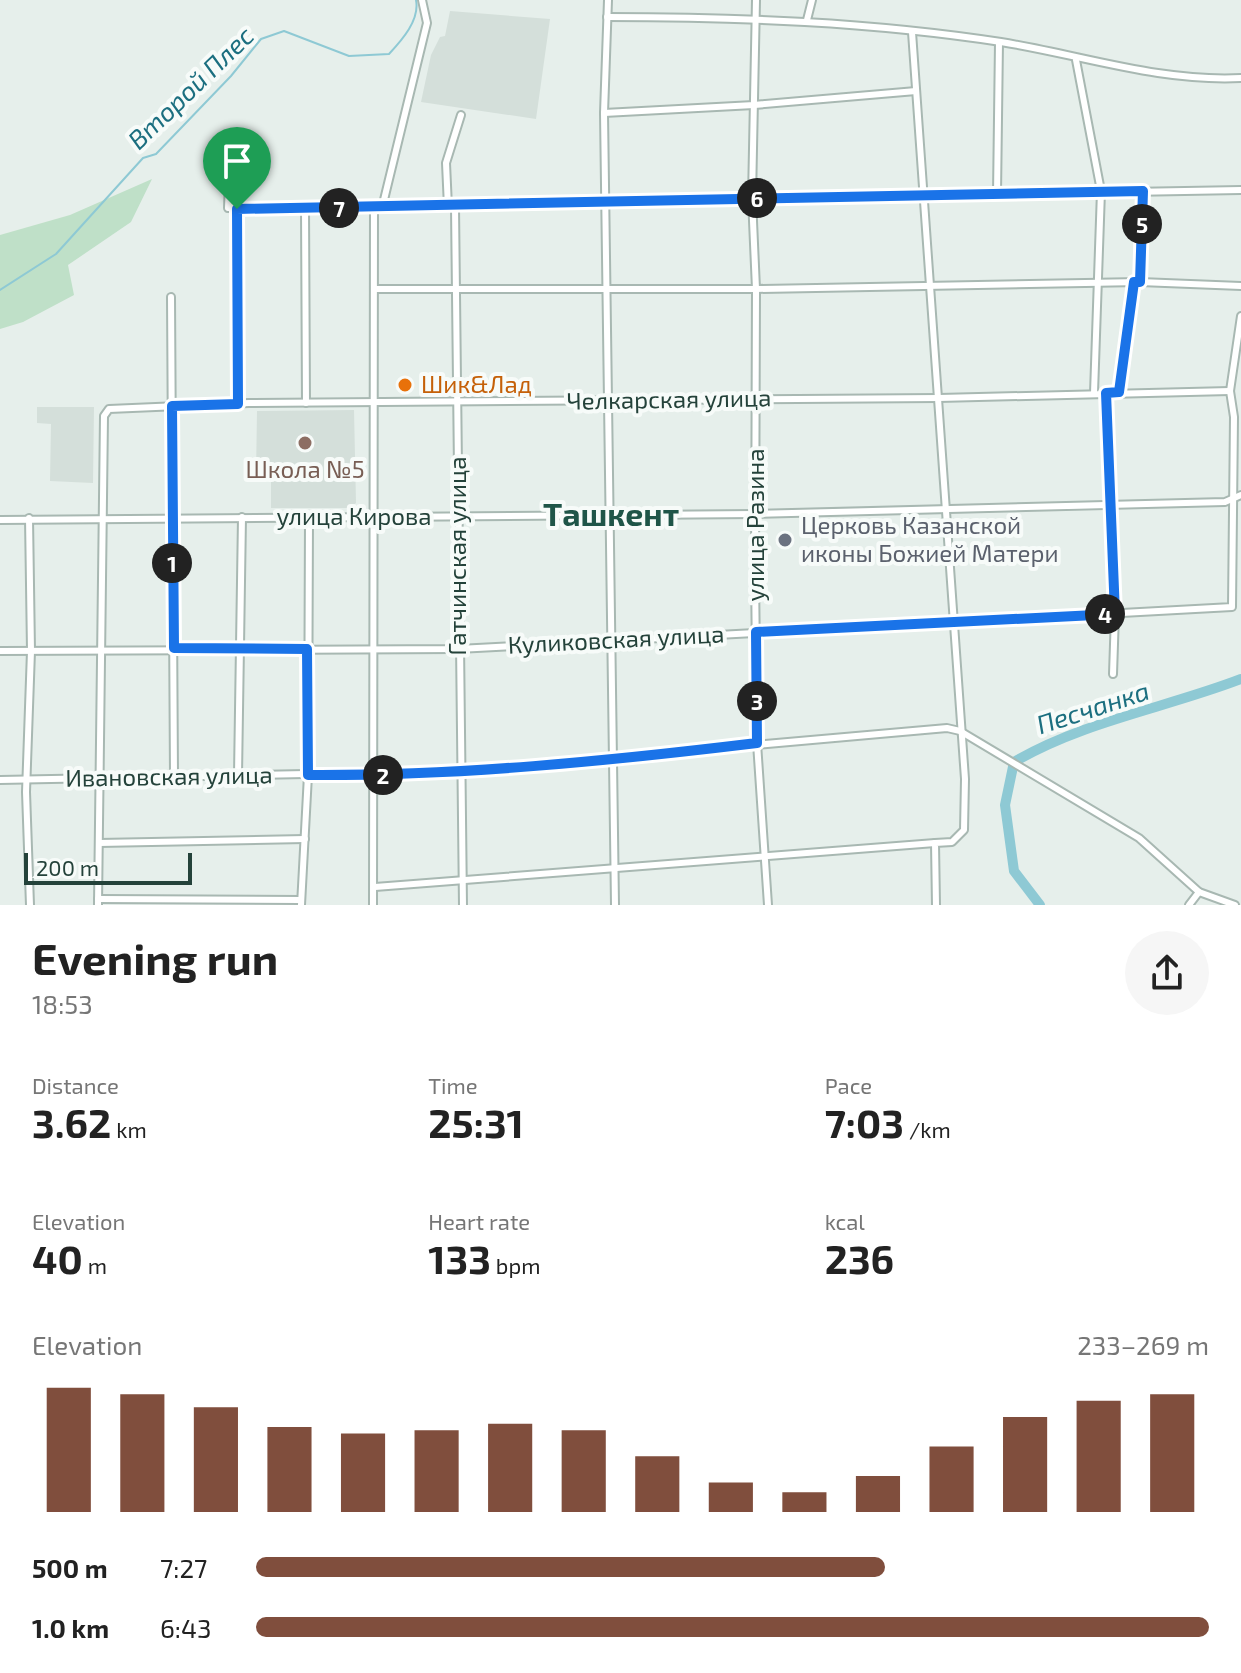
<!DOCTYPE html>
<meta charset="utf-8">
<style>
body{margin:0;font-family:"Exo 2",sans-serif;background:#f6f6f6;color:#222;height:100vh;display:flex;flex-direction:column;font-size:30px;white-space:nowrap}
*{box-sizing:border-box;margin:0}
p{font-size:26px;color:#767676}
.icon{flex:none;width:44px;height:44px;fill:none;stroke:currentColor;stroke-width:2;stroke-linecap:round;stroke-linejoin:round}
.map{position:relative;height:905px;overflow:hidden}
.side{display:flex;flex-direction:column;background:#fff;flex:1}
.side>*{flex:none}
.scale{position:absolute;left:24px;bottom:20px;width:168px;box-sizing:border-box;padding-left:8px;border:4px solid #24423a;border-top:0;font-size:22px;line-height:28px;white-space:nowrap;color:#24423a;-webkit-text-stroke:6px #f7fbf9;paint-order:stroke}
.pin{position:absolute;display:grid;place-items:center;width:68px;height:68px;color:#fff;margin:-82px -34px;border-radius:50% 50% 50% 0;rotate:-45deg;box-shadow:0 0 8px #0007}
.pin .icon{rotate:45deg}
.km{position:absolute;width:40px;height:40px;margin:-20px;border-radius:50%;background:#222;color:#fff;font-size:22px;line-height:40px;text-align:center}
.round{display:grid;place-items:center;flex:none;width:84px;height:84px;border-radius:42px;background:#f6f6f6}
.overview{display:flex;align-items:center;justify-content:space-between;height:136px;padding:0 32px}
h1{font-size:44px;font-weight:700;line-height:60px}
.figures{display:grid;grid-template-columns:repeat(3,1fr);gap:12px;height:136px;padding:8px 32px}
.figures div{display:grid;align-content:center}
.figures b{font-size:40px;font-weight:700}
.figures small{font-size:22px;font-weight:400}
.figures p{font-size:22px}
.chart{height:224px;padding:16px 32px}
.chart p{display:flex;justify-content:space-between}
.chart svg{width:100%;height:144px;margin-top:8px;stroke:#804e3d;stroke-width:6}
ul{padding:0 32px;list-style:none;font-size:26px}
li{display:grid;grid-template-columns:128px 96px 1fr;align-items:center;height:60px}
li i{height:20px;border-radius:10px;background:#804e3d}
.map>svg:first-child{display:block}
</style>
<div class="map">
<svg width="1241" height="905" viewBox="0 0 1241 905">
<rect width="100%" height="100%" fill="#e6efeb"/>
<!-- built -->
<g fill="#d4dfda">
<path d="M450,11L550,19L536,119L421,102L431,55L440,37L445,36Z"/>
<path d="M37,407H94L93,483L50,481L51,424L37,423Z"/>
<path d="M354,410L356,503L350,508H271V475H256L257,411Z"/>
</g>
<!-- green -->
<path fill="#bfe0c8" d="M152,179L131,222L68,265L74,295L23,322L0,329V235L70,215Z"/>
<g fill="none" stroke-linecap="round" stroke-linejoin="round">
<!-- stream -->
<path stroke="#8ec9d4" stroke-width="2" d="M0,290L56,254L143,158L156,154L231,76L261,39L284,31L349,56L389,54C402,40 420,20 416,0"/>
<!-- river -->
<path stroke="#8ec9d4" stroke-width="10" d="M1040,905L1014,871L1005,805L1014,762C1084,721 1166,708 1241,679"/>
<!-- minor casing -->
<g stroke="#a8b8b2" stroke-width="10">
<g id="minor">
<path d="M608,0L604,113L615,905"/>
<path d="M756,0L752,198L756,289L755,575L757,743L768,905"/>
<path d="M607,17C740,17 870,22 1001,42C1082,55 1158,82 1241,78"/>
<path d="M807,20L812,0"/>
<path d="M912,32L965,779L964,830L952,842L935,843L936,905"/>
<path d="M1076,60L1101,191L1094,393"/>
<path d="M604,113L754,105L916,91"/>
<path d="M230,155L228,208L1241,190"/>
<path d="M997,194L999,42"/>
<path d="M448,207L446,163L461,115"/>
<path d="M455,207L463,905"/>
<path d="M305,208L306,403"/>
<path d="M382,208L427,23L422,0"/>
<path d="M237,209L238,404"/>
<path d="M1140,282L1143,191"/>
<path d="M375,289H756L1140,282L1241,286"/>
<path d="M171,297L174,776"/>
<path d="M1119,392L1134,282"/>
<path d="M1106,393L1115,614L1113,674"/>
<path d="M29,518L31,651L26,792L30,905"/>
<path d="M0,520L756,514L1225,502L1241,495"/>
<path d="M0,651L458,649L1232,607L1234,417L1230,391L1241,316"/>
<path d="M238,775L242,517"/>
<path d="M0,780L461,771L947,728L960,731L1139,838L1199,892L1235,905"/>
<path d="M99,843L305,839"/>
<path d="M375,887L935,843"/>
<path d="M98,899L301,900"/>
<path d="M98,905L104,416L109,409L249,403L939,398L1230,391"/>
<path d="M301,905L308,775L309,518"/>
<path d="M373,905L374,208"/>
<path d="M1189,905L1199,892"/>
</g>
</g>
<!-- minor -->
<use href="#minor" stroke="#fff" stroke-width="6"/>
</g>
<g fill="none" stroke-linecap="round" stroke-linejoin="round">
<!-- route casing -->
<g stroke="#fff" stroke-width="16">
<path id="route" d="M1143,191L1140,282H1134L1119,392L1106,393L1115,614L756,632L757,743C608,761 459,776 308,775L307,649L174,648L172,406L238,404L237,209Z"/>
</g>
<!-- route -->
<use href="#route" stroke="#1a73e8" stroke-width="10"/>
</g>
<!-- markers -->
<circle fill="#e8710a" stroke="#f7fbf9" stroke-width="3" cx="405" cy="385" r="8"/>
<circle fill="#8d6e63" stroke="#f7fbf9" stroke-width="3" cx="305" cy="443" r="8"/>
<circle fill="#6b7280" stroke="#f7fbf9" stroke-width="3" cx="785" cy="540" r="8"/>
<g text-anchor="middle" stroke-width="8" stroke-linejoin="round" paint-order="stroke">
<!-- food labels -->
<g font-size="24" fill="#c56008" stroke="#f7fbf9" text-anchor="start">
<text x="421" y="393">Шик&amp;Лад</text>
</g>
<!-- street labels -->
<g font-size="24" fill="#24423a" stroke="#f7fbf9">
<text transform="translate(669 400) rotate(-1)" y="8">Челкарская улица</text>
<text x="354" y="525">улица Кирова</text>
<text transform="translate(756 525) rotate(-90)" y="8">улица Разина</text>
<text transform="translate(458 556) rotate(-90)" y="8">Гатчинская улица</text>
<text transform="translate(616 640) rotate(-3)" y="8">Куликовская улица</text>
<text transform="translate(169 777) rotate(-1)" y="8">Ивановская улица</text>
</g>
<!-- education labels -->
<g font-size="24" fill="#785e54" stroke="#f7fbf9">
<text x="305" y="478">Школа №5</text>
</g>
<!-- worship labels -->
<g font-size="24" fill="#5b616d" stroke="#f7fbf9" text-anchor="start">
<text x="801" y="534">Церковь Казанской<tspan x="801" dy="28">иконы Божией Матери</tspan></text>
</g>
<!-- water labels -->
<g font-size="26" font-style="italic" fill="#1c6f80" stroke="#f7fbf9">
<text transform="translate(191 88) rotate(-44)" y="9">Второй Плес</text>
<text transform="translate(1093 708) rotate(-18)" y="9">Песчанка</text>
</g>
<!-- district labels -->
<g font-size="32" font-weight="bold" fill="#1f5548" stroke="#f7fbf9">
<text x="611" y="526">Ташкент</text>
</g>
</g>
</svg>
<div class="scale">200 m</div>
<div class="pin" style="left:237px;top:209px;background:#1e9e55"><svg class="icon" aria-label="arrive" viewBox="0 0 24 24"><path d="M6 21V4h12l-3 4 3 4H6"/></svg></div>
<b class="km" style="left:172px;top:563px">1</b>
<b class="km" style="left:383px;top:775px">2</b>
<b class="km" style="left:757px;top:701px">3</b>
<b class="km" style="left:1105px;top:614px">4</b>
<b class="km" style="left:1142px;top:224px">5</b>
<b class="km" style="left:757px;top:198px">6</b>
<b class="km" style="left:339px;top:208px">7</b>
</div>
<section class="side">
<div class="overview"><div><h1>Evening run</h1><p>18:53</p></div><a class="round"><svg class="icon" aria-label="share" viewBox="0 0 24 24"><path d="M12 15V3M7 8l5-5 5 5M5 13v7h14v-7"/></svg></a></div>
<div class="figures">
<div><p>Distance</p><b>3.62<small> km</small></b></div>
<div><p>Time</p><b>25:31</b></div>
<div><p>Pace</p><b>7:03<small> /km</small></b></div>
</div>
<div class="figures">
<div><p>Elevation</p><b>40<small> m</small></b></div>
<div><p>Heart rate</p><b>133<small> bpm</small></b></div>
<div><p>kcal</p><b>236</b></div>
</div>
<div class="chart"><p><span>Elevation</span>233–269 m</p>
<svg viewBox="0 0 160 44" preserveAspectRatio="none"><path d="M5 44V6M15 44V8M25 44V12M35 44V18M45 44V20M55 44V19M65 44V17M75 44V19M85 44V27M95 44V35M105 44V38M115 44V33M125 44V24M135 44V15M145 44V10M155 44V8"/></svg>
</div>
<ul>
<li><b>500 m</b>7:27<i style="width:66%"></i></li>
<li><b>1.0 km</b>6:43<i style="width:100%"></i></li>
</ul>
</section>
